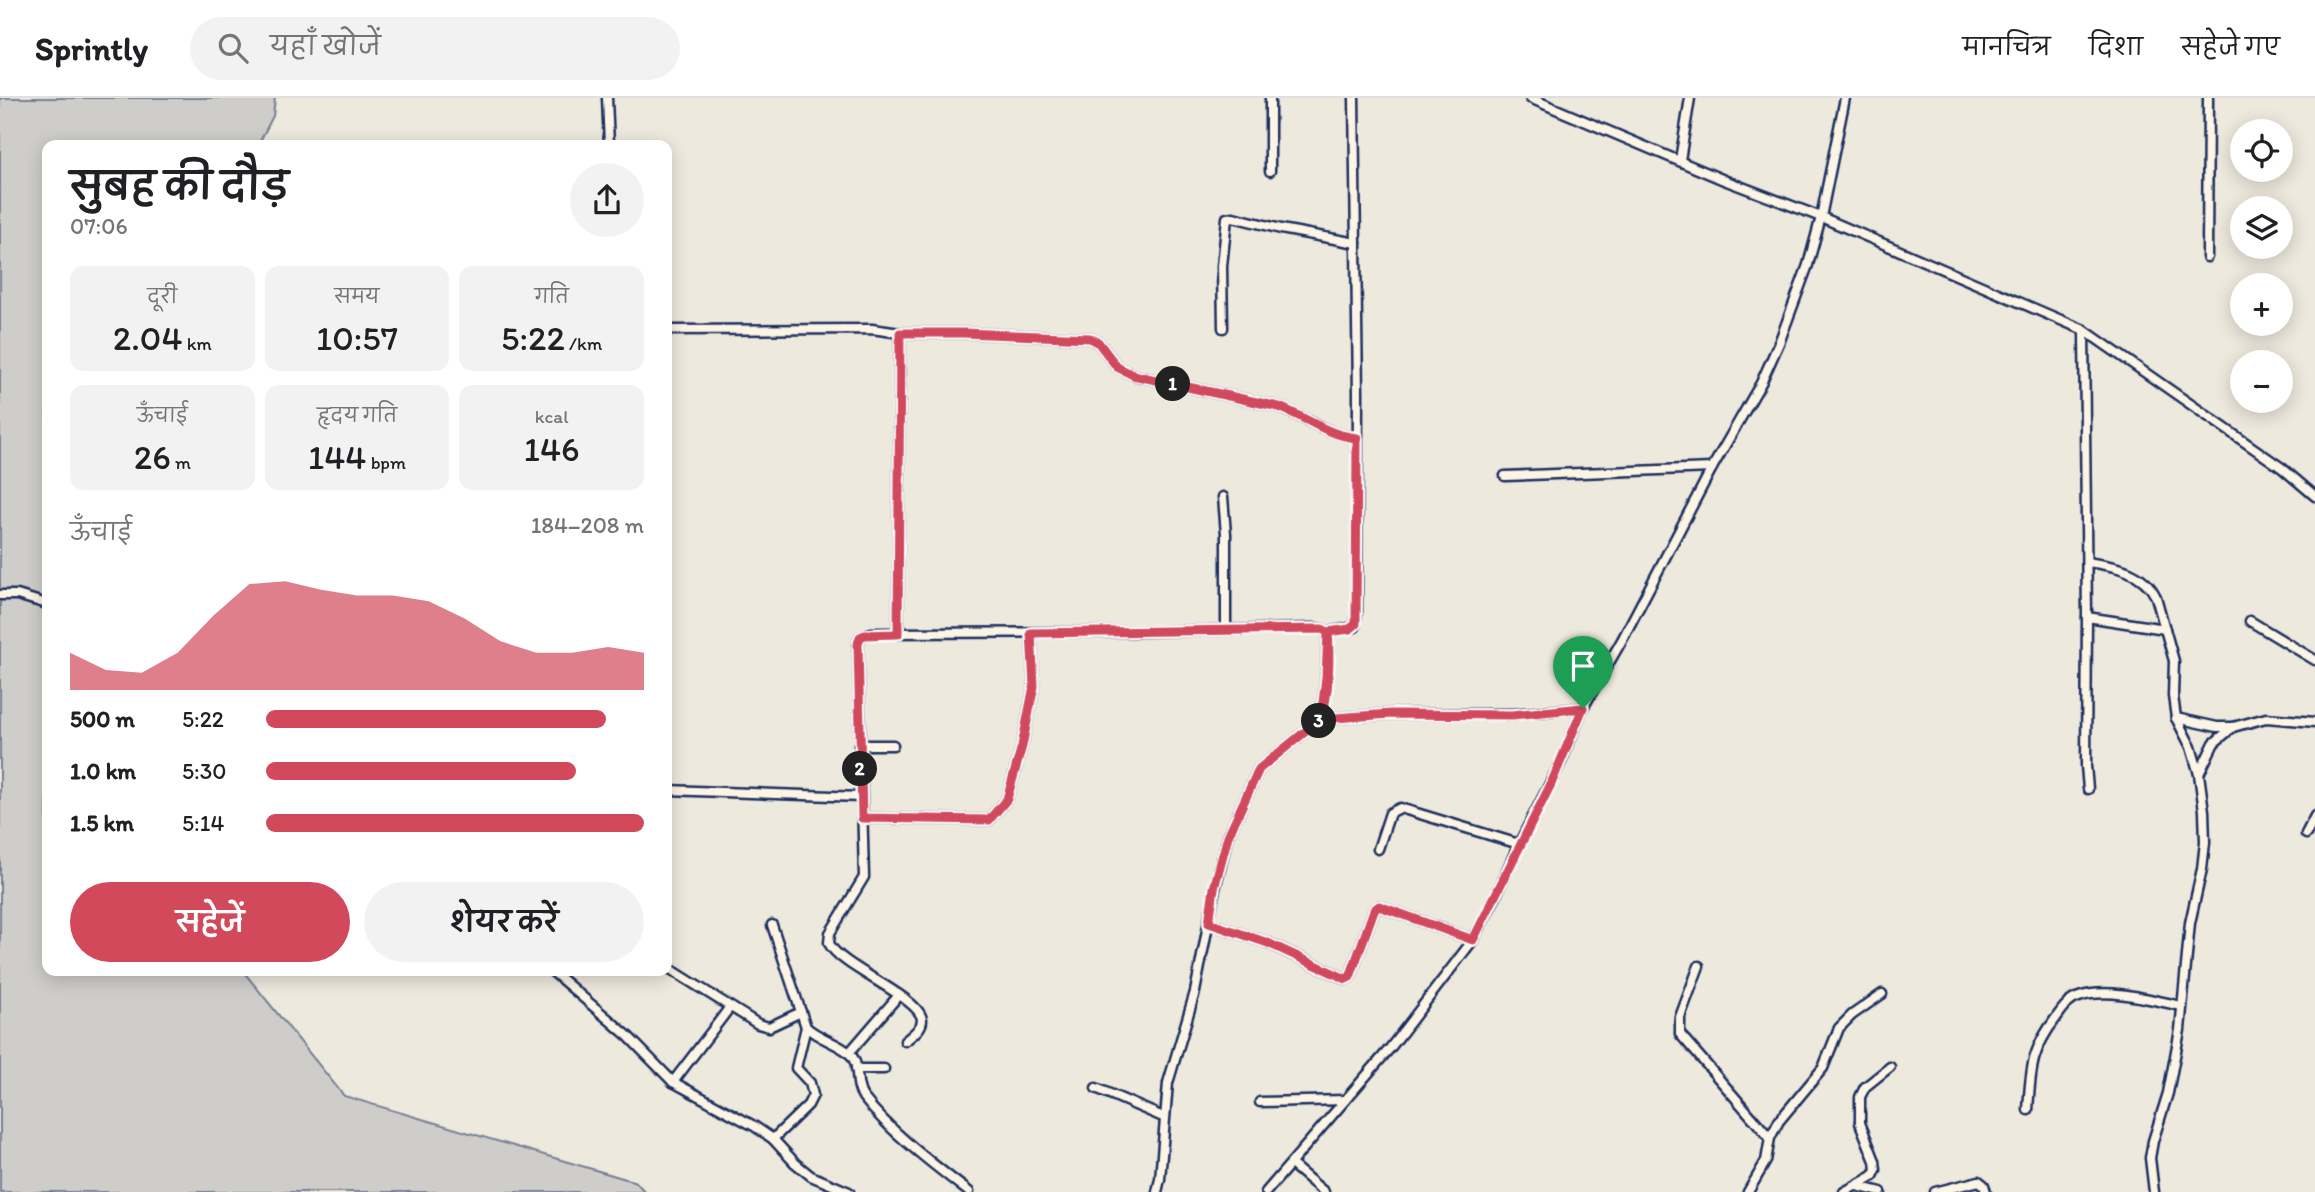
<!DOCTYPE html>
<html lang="hi">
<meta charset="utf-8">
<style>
body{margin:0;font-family:Itim,"Playpen Sans Deva",sans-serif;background:#f2f2f2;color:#202124;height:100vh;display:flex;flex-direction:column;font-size:26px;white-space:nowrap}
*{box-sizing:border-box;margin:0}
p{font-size:23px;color:#757577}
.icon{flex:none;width:38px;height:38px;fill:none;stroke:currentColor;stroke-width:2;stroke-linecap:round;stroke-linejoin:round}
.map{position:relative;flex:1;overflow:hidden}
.drawer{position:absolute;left:42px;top:42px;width:630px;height:836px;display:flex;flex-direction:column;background:#fff;border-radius:14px;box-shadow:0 4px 18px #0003}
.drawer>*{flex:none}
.tools{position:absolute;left:2230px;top:21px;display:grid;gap:14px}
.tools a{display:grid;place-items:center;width:63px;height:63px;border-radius:50%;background:#fff;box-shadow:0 4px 18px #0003;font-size:35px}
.pin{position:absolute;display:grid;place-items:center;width:60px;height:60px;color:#fff;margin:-72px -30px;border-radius:50% 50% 50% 0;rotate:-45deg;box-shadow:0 0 7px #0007}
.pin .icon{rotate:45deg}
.km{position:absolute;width:35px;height:35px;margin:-18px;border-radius:50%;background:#222;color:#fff;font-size:19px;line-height:35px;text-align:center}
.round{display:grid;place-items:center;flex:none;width:74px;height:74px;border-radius:37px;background:#f2f2f2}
.overview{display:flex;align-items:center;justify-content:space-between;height:119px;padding:0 28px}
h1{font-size:38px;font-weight:600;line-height:52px}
.metrics{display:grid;grid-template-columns:repeat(3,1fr);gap:10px;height:119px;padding:7px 28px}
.metrics div{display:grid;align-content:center;border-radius:14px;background:#f2f2f2;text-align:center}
.metrics b{font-size:35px;font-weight:600}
.metrics small{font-size:19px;font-weight:400}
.metrics p{font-size:19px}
.chart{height:196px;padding:14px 28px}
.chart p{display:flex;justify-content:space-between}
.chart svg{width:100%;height:126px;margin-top:7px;fill:#d1495b;opacity:.7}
.primary-button{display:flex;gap:14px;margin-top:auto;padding:14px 28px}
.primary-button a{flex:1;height:80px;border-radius:42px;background:#d1495b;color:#fff;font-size:28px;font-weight:600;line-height:80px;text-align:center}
.primary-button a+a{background:#f2f2f2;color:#202124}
ul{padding:0 28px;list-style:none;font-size:23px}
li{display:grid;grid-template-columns:112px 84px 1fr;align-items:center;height:52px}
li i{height:18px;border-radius:9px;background:#d1495b}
header{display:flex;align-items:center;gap:42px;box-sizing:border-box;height:98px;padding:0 35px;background:#fff;border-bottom:2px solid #e0e0e0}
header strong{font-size:33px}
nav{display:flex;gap:38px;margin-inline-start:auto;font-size:24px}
.search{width:490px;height:63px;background:#f2f2f2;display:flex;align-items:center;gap:18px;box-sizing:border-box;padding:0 24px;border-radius:38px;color:#757577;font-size:26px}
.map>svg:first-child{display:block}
</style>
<header>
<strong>Sprintly</strong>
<div class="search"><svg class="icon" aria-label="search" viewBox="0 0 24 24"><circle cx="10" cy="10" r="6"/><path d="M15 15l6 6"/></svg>यहाँ खोजें</div>
<nav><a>मानचित्र</a><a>दिशा</a><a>सहेजे गए</a></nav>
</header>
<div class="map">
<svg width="2315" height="1094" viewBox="0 0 2315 1094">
<rect width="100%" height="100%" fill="#eee9dd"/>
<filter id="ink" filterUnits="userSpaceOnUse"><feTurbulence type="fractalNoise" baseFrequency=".0143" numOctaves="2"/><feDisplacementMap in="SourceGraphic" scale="14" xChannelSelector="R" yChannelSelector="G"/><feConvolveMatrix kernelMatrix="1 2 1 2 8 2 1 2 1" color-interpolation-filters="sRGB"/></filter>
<g filter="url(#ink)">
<!-- green -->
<path fill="#cfcdca" stroke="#757e94" stroke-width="2" d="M0,0H275L273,18L258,47H47V873H243L344,998L636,1084L645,1094H0Z"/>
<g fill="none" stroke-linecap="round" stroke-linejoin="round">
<!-- minor casing -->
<g stroke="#1b2f5e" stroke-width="13">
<g id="minor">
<path d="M607,0L609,47"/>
<path d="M1530,0L1724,82L1821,119L2084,232L2282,370L2315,398"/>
<path d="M1680,62L1690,0"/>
<path d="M1270,73V0"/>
<path d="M2207,159L2208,0"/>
<path d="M1223,230L1222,168L1227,120L1233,119L1281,131L1356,145"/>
<path d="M667,232L872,231L900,235L898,536"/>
<path d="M2084,232L2087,519L2086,668L2088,691"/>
<path d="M900,235H963L1090,240L1098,244L1117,269L1133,277L1279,309C1307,320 1327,337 1357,340"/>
<path d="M1505,378L1712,370"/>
<path d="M1223,399L1226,436V532"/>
<path d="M2087,464C2114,468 2143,472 2156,499L2174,563L2173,598L2176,620L2191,649L2199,676L2204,713L2205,744L2202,771L2190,825L2180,932L2168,995L2153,1043L2150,1060L2154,1094"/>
<path d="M0,497H17L47,506"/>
<path d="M2087,519L2165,531"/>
<path d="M2250,523L2315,562"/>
<path d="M1328,534L1355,529L1357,513L1358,296L1354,0"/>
<path d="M2176,620L2217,629H2233L2266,620L2315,624"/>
<path d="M1321,621L1391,616H1512L1583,610"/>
<path d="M859,647H893"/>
<path d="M2199,676L2214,645L2233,629"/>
<path d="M667,692L861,699"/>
<path d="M862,720L989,722L1007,701L1022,648L1034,588L1031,535"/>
<path d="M2306,736L2315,718"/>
<path d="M1378,751L1390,715L1400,710L1519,746"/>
<path d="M1209,825L1268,845L1346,881L1350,879L1374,812L1379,808L1473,842"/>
<path d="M772,827L806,929C818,940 835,944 848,954C862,965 853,985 863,999C890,1034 934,1067 969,1094"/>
<path d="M1699,868L1680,919V936L1770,1040"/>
<path d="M667,869L758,926L769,929L801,914"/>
<path d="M552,873L628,938L673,984L754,1028L773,1041L795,1065L811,1078L849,1094"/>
<path d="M905,943C911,938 922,931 922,922C921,899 839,869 829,845L830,835L864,779L858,546L860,539L871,535L1137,534L1313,530L1322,531L1328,534L1326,579L1321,621L1259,671L1228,738L1215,791L1195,894L1168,985L1160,1081L1157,1094"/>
<path d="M849,955L899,897"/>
<path d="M856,971H884"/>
<path d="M673,984L730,909"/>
<path d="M1096,990L1163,1019"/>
<path d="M1260,1004L1345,1002"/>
<path d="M2028,1012C2031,972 2030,954 2056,920C2062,912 2068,902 2079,899C2108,889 2153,902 2181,908"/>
<path d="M773,1041L808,1007L813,997L810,985L796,970L806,929"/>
<path d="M1291,1066L1324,1094"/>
<path d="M1857,1088L1881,1094"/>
<path d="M1266,1094L1391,949L1473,842L1494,802L1519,746L1561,664L1583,610L1622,542L1712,370L1761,285L1779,245L1808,167L1821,119L1845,0"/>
<path d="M1748,1094L1766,1063L1770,1040L1779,1023L1823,970L1839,930L1852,917L1882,896"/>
<path d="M1844,1094L1873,1078L1876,1072L1875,1063L1860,1025V999L1865,989L1890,969"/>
<path d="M1935,1094L1979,1083L1984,1087L1986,1094"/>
</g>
</g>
<!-- minor -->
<use href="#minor" stroke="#fcf5e5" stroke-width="8"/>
</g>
</g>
<g fill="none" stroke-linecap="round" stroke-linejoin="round" filter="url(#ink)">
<!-- route casing -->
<g stroke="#fff" stroke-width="14">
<path id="route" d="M1583,610L1512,617L1391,616L1321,621L1326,579L1328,534L1350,531L1356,526L1357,340C1326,337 1308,320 1279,309L1133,277L1117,269L1098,244L1090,240L963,235H900L898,536L865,537L860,539L858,546L862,720L989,722L1007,701L1022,648L1034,588L1031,535L1322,531L1328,534C1330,558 1329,598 1321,621L1259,671L1228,738L1214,790L1209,825L1268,845L1346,881L1350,879L1374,812L1379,808L1473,842L1551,686L1583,610"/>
</g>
<!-- route -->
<use href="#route" stroke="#d1495b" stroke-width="9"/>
</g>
</svg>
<div class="tools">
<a><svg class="icon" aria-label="locate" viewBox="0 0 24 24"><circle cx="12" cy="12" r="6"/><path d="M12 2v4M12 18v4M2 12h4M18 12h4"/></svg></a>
<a><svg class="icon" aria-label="layers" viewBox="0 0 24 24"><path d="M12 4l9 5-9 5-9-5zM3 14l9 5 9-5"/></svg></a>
<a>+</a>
<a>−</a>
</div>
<div class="pin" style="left:1583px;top:610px;background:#1e9e55"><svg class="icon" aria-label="arrive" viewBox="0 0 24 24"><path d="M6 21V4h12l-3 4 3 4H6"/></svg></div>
<b class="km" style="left:1173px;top:286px">1</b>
<b class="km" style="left:860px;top:671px">2</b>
<b class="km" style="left:1319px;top:623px">3</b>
<section class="drawer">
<div class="overview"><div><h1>सुबह की दौड़</h1><p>07:06</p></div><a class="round"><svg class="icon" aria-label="share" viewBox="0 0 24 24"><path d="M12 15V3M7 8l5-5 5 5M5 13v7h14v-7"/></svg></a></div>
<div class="metrics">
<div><p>दूरी</p><b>2.04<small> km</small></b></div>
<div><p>समय</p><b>10:57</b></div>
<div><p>गति</p><b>5:22<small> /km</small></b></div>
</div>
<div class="metrics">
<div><p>ऊँचाई</p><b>26<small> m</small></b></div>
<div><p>हृदय गति</p><b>144<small> bpm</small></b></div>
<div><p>kcal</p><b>146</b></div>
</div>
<div class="chart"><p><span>ऊँचाई</span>184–208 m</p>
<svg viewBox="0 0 160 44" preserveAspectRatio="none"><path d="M0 44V31L10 37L20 38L30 31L40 18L50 7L60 6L70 9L80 11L90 11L100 13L110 19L120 27L130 31L140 31L150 29L160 31V44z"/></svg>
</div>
<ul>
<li><b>500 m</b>5:22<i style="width:90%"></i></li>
<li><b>1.0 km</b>5:30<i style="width:82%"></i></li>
<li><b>1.5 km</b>5:14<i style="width:100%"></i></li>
</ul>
<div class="primary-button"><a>सहेजें</a><a>शेयर करें</a></div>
</section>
</div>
